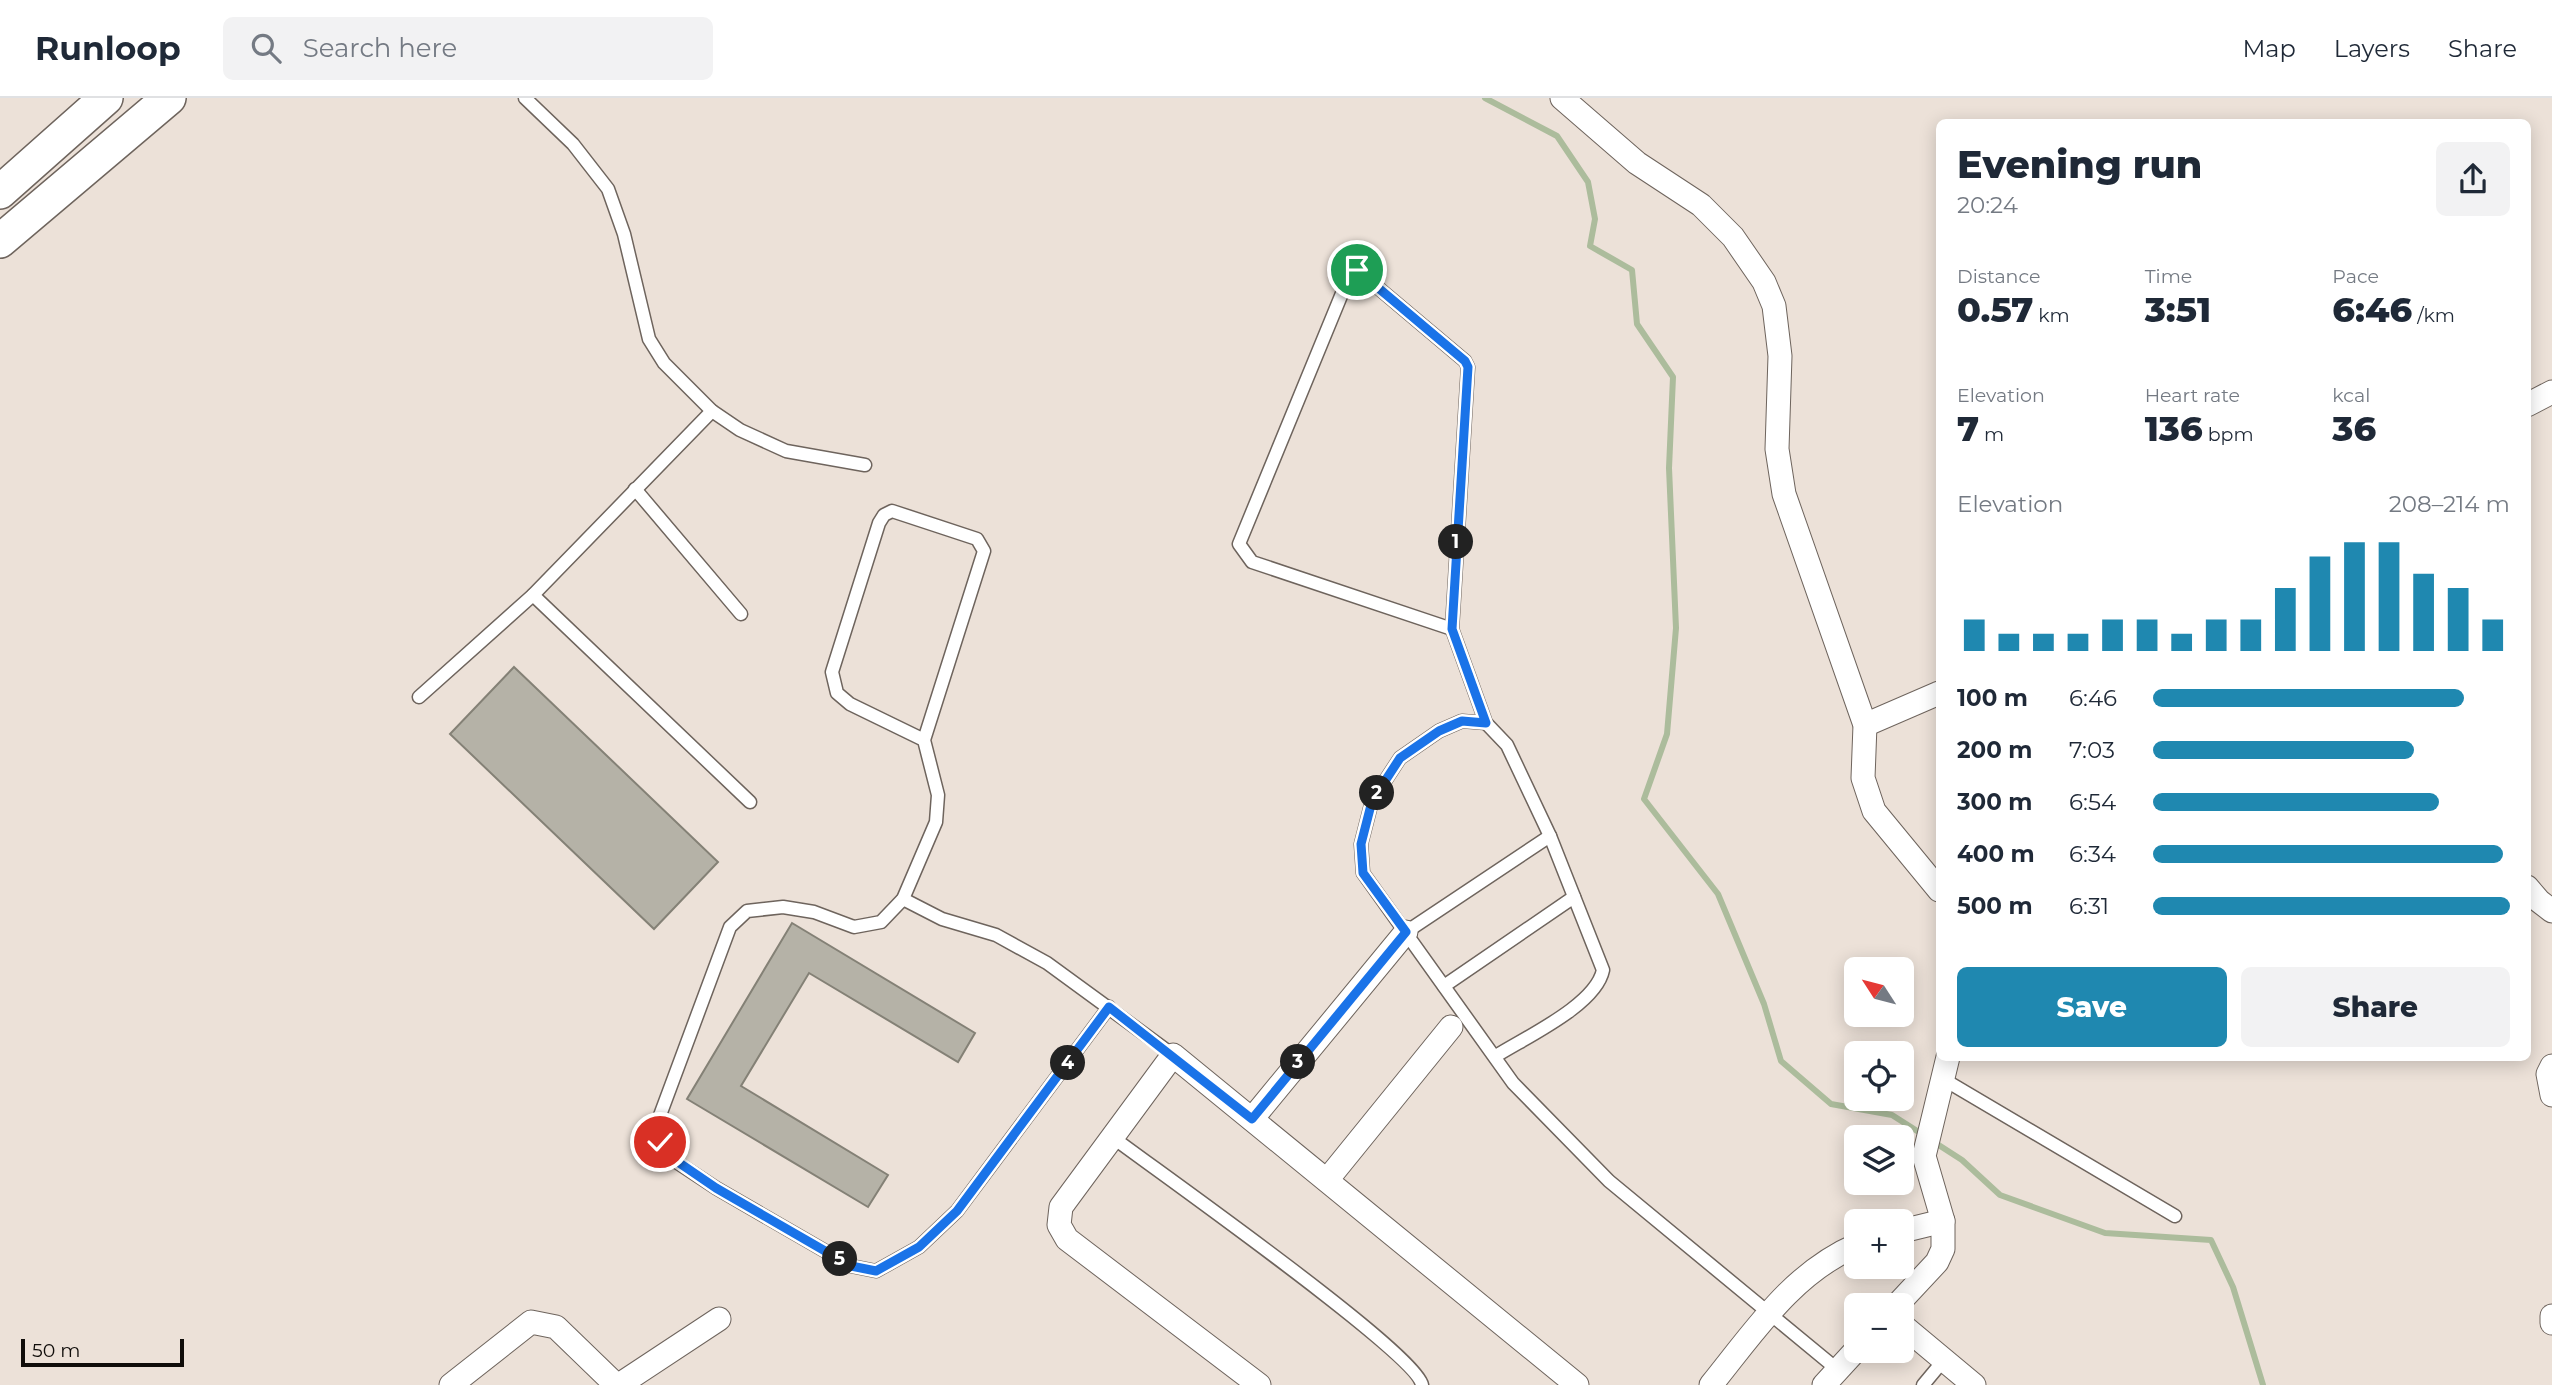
<!DOCTYPE html>
<meta charset="utf-8">
<style>
body{margin:0;font-family:Montserrat,sans-serif;background:#f2f2f3;color:#1f2937;height:100vh;display:flex;flex-direction:column;font-size:26px;white-space:nowrap}
*{box-sizing:border-box;margin:0}
p{font-size:23px;color:#747a83}
.icon{flex:none;width:38px;height:38px;fill:none;stroke:currentColor;stroke-width:2;stroke-linecap:round;stroke-linejoin:round}
.map{position:relative;flex:1;overflow:hidden}
.drawer{position:absolute;left:1936px;top:21px;width:595px;height:942px;display:flex;flex-direction:column;background:#fff;border-radius:10px;box-shadow:0 4px 18px #0003}
.drawer>*{flex:none}
.needle{width:46px;rotate:306deg}
.fabs{position:absolute;left:1844px;top:859px;display:grid;gap:14px}
.fabs a{display:grid;place-items:center;width:70px;height:70px;border-radius:10px;background:#fff;box-shadow:0 4px 18px #0003;font-size:35px}
.scale{position:absolute;left:21px;bottom:18px;width:163px;box-sizing:border-box;padding-left:7px;border:4px solid #100d0a;border-top:0;font-size:19px;line-height:24px;white-space:nowrap;color:#100d0a;-webkit-text-stroke:5px #ece1d8;paint-order:stroke}
.pin{position:absolute;display:grid;place-items:center;width:60px;height:60px;color:#fff;margin:-30px;border:4px solid #fff;border-radius:50%;box-shadow:0 2px 7px #0007}
.km{position:absolute;width:35px;height:35px;margin:-18px;border-radius:50%;background:#222;color:#fff;font-size:19px;line-height:35px;text-align:center}
.round{display:grid;place-items:center;flex:none;width:74px;height:74px;border-radius:10px;background:#f2f2f3}
.overview{display:flex;align-items:center;justify-content:space-between;height:119px;padding:0 21px}
h1{font-size:38px;font-weight:800;line-height:52px}
.metrics{display:grid;grid-template-columns:repeat(3,1fr);gap:10px;height:119px;padding:7px 21px}
.metrics div{display:grid;align-content:center}
.metrics b{font-size:35px;font-weight:800}
.metrics small{font-size:19px;font-weight:400}
.metrics p{font-size:19px}
.chart{height:196px;padding:14px 21px}
.chart p{display:flex;justify-content:space-between}
.chart svg{width:100%;height:126px;margin-top:7px;stroke:#1f88b0;stroke-width:6}
.cta{display:flex;gap:14px;margin-top:auto;padding:14px 21px}
.cta a{flex:1;height:80px;border-radius:10px;background:#1f88b0;color:#fff;font-size:28px;font-weight:800;line-height:80px;text-align:center}
.cta a+a{background:#f2f2f3;color:#1f2937}
ul{padding:0 21px;list-style:none;font-size:23px}
li{display:grid;grid-template-columns:112px 84px 1fr;align-items:center;height:52px}
li i{height:18px;border-radius:9px;background:#1f88b0}
header{display:flex;align-items:center;gap:42px;box-sizing:border-box;height:98px;padding:0 35px;background:#fff;border-bottom:2px solid #e0e1e3}
header strong{font-size:33px}
nav{display:flex;gap:38px;margin-inline-start:auto;font-size:24px}
.search{width:490px;height:63px;background:#f2f2f3;display:flex;align-items:center;gap:18px;box-sizing:border-box;padding:0 24px;border-radius:10px;color:#747a83;font-size:26px}
.map>svg:first-child{display:block}
</style>
<header>
<strong>Runloop</strong>
<div class="search"><svg class="icon" aria-label="search" viewBox="0 0 24 24"><circle cx="10" cy="10" r="6"/><path d="M15 15l6 6"/></svg>Search here</div>
<nav><a>Map</a><a>Layers</a><a>Share</a></nav>
</header>
<div class="map">
<svg width="2552" height="1287" viewBox="0 0 2552 1287">
<rect width="100%" height="100%" fill="#ece1d8"/>
<g fill="none" stroke-linecap="round" stroke-linejoin="round">
<!-- stream -->
<g stroke="#acbc9c" stroke-width="6">
<path d="M1485,0L1557,38L1588,84L1595,121L1590,148L1632,172L1637,226L1673,279L1669,370L1676,530L1667,636L1644,701L1718,796L1764,906L1781,963L1831,1006L1892,1017L1925,1038"/>
<path d="M1934,1044L1962,1062L2000,1097L2105,1135L2211,1142L2233,1189L2263,1287"/>
</g>
</g>
<!-- building -->
<g fill="#b5b2a7" stroke="#848176" stroke-width="2">
<path d="M514,569L718,764L654,831L450,636Z"/>
<path d="M792,825L975,935L958,964L809,875L741,988L888,1077L868,1109L687,1001Z"/>
</g>
<g fill="none" stroke-linecap="round" stroke-linejoin="round">
<!-- lane casing -->
<g stroke="#6e645d" stroke-width="15">
<g id="lane">
<path d="M525,0L573,46L608,91L624,136L649,241L664,265L712,313L740,332L786,353L865,367"/>
<path d="M635,391L741,516"/>
<path d="M533,497L750,704"/>
<path d="M1452,531L1252,464L1239,446L1350,176L1357,172L1465,263L1468,269L1452,531L1486,625L1507,647L1550,738L1603,872C1596,907 1526,939 1496,958"/>
<path d="M419,599L533,497L712,313"/>
<path d="M1486,625L1462,623L1439,633L1400,660L1372,703L1361,746L1363,775L1513,985L1609,1083L1838,1272"/>
<path d="M924,642L984,453L977,441L892,413L884,417L879,425L832,574L837,595L850,606L924,642L938,697L936,724L903,801L881,824L854,829L814,814L783,809L747,813L730,829L659,1020L660,1044L675,1063L716,1090L851,1168L876,1173L919,1149L957,1113L1109,909"/>
<path d="M903,801L942,821L996,837L1047,865L1173,957"/>
<path d="M1406,834L1550,738"/>
<path d="M1444,888L1574,799"/>
<path d="M1943,981L2175,1118"/>
<path d="M1111,1038C1153,1070 1418,1256 1422,1287"/>
<path d="M1923,1287L1943,1263"/>
</g>
</g>
<!-- street casing -->
<g stroke="#6e645d" stroke-width="25">
<g id="street">
<path d="M1562,0L1637,65L1701,107L1733,139L1764,184L1774,208L1780,258L1777,351L1784,396L1865,627L1863,680L1874,713L1939,792"/>
<path d="M2527,307L2552,294"/>
<path d="M1865,627L1939,595"/>
<path d="M2527,789L2539,803L2552,813"/>
<path d="M2552,968L2548,976L2552,997"/>
<path d="M1252,1021L1406,834"/>
<path d="M1327,1082L1451,929"/>
<path d="M1902,1133L1943,1123"/>
<path d="M1896,1208L1937,1164L1943,1151V1123L1924,1058L1948,959"/>
<path d="M2552,1218V1225"/>
<path d="M1902,1227L1974,1287"/>
<path d="M451,1287L531,1224L556,1229L616,1287"/>
<path d="M619,1287L719,1221"/>
<path d="M1259,1287L1067,1141L1059,1127L1061,1109L1173,957L1577,1287"/>
<path d="M1711,1287C1754,1234 1792,1175 1857,1147"/>
<path d="M1824,1287L1857,1251"/>
</g>
</g>
<!-- secondary casing -->
<g stroke="#6e645d" stroke-width="36">
<g id="secondary">
<path d="M0,94L106,0"/>
<path d="M0,143L169,0"/>
</g>
</g>
<!-- lane -->
<use href="#lane" stroke="#fff" stroke-width="12"/>
<!-- street -->
<use href="#street" stroke="#fff" stroke-width="23"/>
<!-- secondary -->
<use href="#secondary" stroke="#fff" stroke-width="33"/>
</g>
<g fill="none" stroke-linecap="round" stroke-linejoin="round">
<!-- route casing -->
<g stroke="#fff" stroke-width="14">
<path id="route" d="M660,1044L675,1062L716,1090L851,1168L876,1173L919,1149L957,1113L1109,909L1252,1021L1406,834L1363,775L1361,746L1372,703L1400,660L1439,633L1462,623L1486,625L1452,531L1468,269L1465,263L1357,172"/>
</g>
<!-- route -->
<use href="#route" stroke="#1a73e8" stroke-width="9"/>
</g>
</svg>
<div class="fabs">
<a><svg class="needle" viewBox="-14 -14 28 28"><path d="M0-13l5 13h-10z" fill="#e53935"/><path d="M0 13l5-13h-10z" fill="#747a83"/></svg></a>
<a><svg class="icon" aria-label="locate" viewBox="0 0 24 24"><circle cx="12" cy="12" r="6"/><path d="M12 2v4M12 18v4M2 12h4M18 12h4"/></svg></a>
<a><svg class="icon" aria-label="layers" viewBox="0 0 24 24"><path d="M12 4l9 5-9 5-9-5zM3 14l9 5 9-5"/></svg></a>
<a>+</a>
<a>−</a>
</div>
<div class="scale">50 m</div>
<div class="pin" style="left:1357px;top:172px;background:#1e9e55"><svg class="icon" aria-label="arrive" viewBox="0 0 24 24"><path d="M6 21V4h12l-3 4 3 4H6"/></svg></div>
<div class="pin" style="left:660px;top:1044px;background:#d93025"><svg class="icon" aria-label="check" viewBox="0 0 24 24"><path d="M5 12l5 5 9-10"/></svg></div>
<b class="km" style="left:1456px;top:444px">1</b>
<b class="km" style="left:1377px;top:695px">2</b>
<b class="km" style="left:1298px;top:964px">3</b>
<b class="km" style="left:1068px;top:965px">4</b>
<b class="km" style="left:840px;top:1161px">5</b>
<section class="drawer">
<div class="overview"><div><h1>Evening run</h1><p>20:24</p></div><a class="round"><svg class="icon" aria-label="share" viewBox="0 0 24 24"><path d="M12 15V3M7 8l5-5 5 5M5 13v7h14v-7"/></svg></a></div>
<div class="metrics">
<div><p>Distance</p><b>0.57<small> km</small></b></div>
<div><p>Time</p><b>3:51</b></div>
<div><p>Pace</p><b>6:46<small> /km</small></b></div>
</div>
<div class="metrics">
<div><p>Elevation</p><b>7<small> m</small></b></div>
<div><p>Heart rate</p><b>136<small> bpm</small></b></div>
<div><p>kcal</p><b>36</b></div>
</div>
<div class="chart"><p><span>Elevation</span>208–214 m</p>
<svg viewBox="0 0 160 44" preserveAspectRatio="none"><path d="M5 44V33M15 44V38M25 44V38M35 44V38M45 44V33M55 44V33M65 44V38M75 44V33M85 44V33M95 44V22M105 44V11M115 44V6M125 44V6M135 44V17M145 44V22M155 44V33"/></svg>
</div>
<ul>
<li><b>100 m</b>6:46<i style="width:87%"></i></li>
<li><b>200 m</b>7:03<i style="width:73%"></i></li>
<li><b>300 m</b>6:54<i style="width:80%"></i></li>
<li><b>400 m</b>6:34<i style="width:98%"></i></li>
<li><b>500 m</b>6:31<i style="width:100%"></i></li>
</ul>
<div class="cta"><a>Save</a><a>Share</a></div>
</section>
</div>
